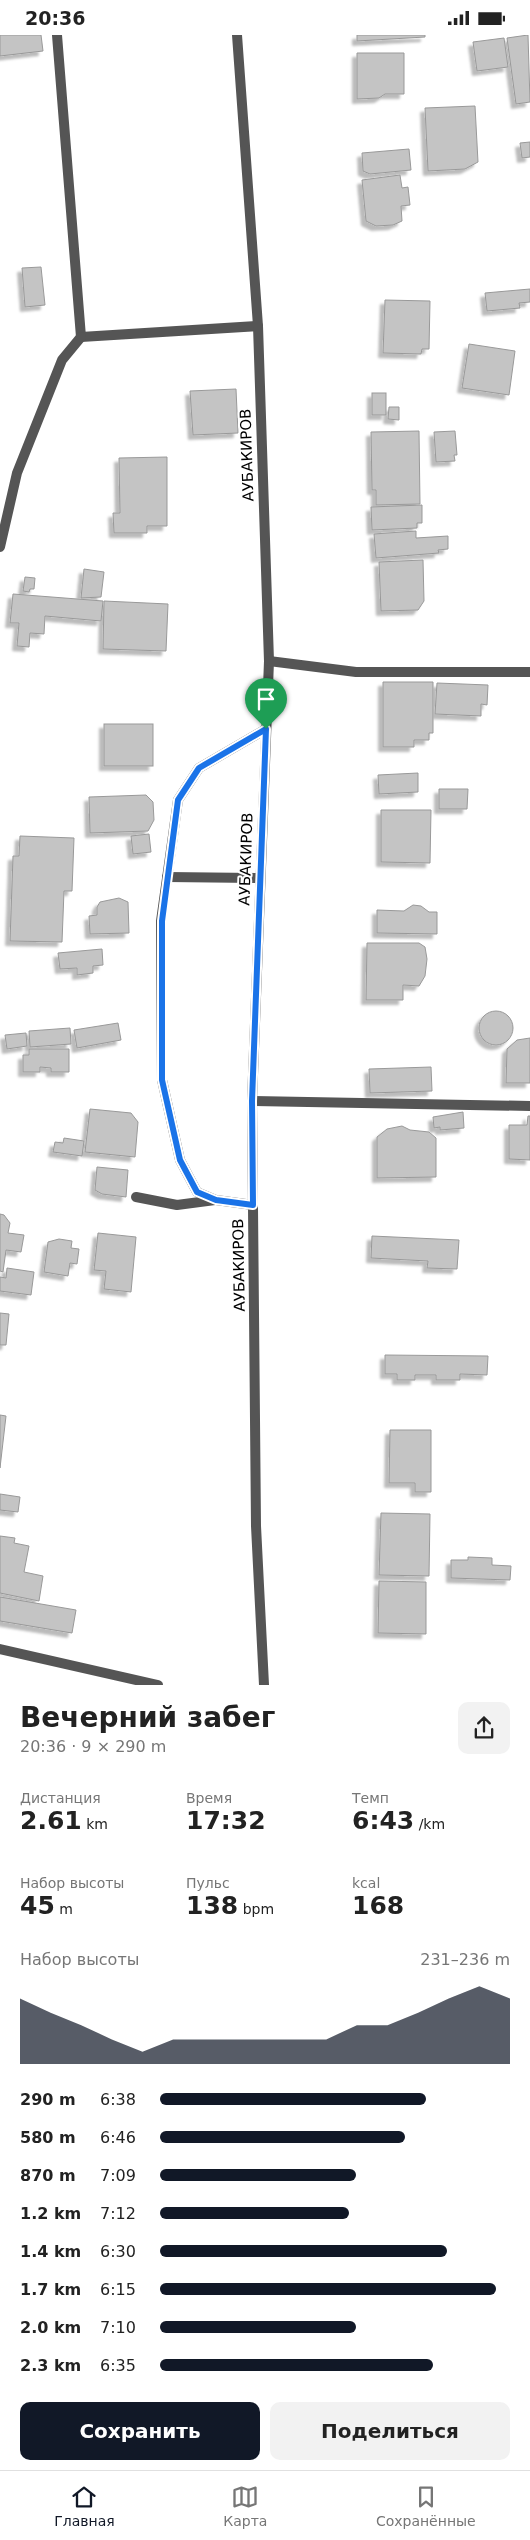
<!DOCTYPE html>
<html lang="ru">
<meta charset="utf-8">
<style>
body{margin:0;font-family:"DejaVu Sans",sans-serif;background:#f2f2f2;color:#222;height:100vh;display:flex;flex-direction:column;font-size:19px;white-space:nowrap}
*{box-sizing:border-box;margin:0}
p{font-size:16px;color:#767676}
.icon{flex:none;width:28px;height:28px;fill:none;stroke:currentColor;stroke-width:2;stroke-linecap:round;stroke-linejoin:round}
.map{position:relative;height:1650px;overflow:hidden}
.panel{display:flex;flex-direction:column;background:#fff;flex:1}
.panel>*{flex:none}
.pin{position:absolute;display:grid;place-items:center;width:42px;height:42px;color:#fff;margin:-51px -21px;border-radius:50% 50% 50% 0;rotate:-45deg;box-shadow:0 0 5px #0007}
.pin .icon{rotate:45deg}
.round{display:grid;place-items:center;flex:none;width:52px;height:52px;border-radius:10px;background:#f2f2f2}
.overview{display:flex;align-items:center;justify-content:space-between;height:85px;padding:0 20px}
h1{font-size:28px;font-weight:600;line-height:38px}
.stats{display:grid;grid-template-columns:repeat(3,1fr);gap:8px;height:85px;padding:5px 20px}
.stats div{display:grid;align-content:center}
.stats b{font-size:25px;font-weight:600}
.stats small{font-size:14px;font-weight:400}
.stats p{font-size:14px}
.chart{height:140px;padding:10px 20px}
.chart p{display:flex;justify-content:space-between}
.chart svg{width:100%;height:90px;margin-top:5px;fill:#111827;opacity:.7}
.action{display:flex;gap:10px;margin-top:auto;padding:10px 20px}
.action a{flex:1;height:58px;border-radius:10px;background:#111827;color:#fff;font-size:20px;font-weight:600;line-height:58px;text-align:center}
.action a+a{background:#f2f2f2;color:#222}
ul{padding:0 20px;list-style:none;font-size:16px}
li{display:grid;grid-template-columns:80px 60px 1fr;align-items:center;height:38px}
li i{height:12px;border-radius:6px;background:#111827}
.status{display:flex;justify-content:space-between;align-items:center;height:35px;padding:0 25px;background:#fff;direction:ltr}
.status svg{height:14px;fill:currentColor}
.tab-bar{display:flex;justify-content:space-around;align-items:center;height:70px;border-top:1px solid #e0e0e0;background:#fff;font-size:14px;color:#767676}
.tab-bar a{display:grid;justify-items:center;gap:2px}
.tab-bar .on{color:#111827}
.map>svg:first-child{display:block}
</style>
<div class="status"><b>20:36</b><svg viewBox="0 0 49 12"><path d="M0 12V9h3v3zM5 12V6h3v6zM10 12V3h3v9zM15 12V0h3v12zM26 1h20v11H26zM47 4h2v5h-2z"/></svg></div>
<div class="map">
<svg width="530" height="1650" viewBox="0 0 530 1650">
<defs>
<filter id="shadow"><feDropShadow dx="-4.5" dy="4.5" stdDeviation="1" flood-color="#0004"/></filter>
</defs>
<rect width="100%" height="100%" fill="#fff"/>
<!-- building -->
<g fill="#c4c4c4" stroke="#999" filter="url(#shadow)">
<path d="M0,0H41L43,16L0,21Z"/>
<path d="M357,0H425V2L357,6Z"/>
<path d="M528,0L530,67L516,69L507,3Z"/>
<path d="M504,3L508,32L477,36L473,7Z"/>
<path d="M357,18H404V59H385L379,63L357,64Z"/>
<path d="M475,71L478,127L465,134L428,136L425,73Z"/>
<path d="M530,107V122L522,123L520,108Z"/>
<path d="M409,114L411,135L370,139L363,136L362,118Z"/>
<path d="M400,140L402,153L408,152L410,170L401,171L402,186L393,190L376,191L366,186L362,145Z"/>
<path d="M41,232L45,270L25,272L22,233Z"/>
<path d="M530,254V267L519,268L520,273L487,276L485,258Z"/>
<path d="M385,265L430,266L429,314H422L421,319L383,318Z"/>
<path d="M469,309L515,316L509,360L462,353Z"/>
<path d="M236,354L238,398L193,400L190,356Z"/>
<rect x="372" y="358" width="14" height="22"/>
<path d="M389,372H399V385L388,384Z"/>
<path d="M419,396L420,469L376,470V455H372L371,397Z"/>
<path d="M455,396L457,420H454L455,426L436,427L434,397Z"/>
<path d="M167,422V491H147V498H114L113,478H120L119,423Z"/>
<path d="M422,470V488H417V493L372,495L371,472Z"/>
<path d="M416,496V503L448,501V514L438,515L439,518L376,523L374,499Z"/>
<path d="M423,525L424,566L418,575L381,576L379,527Z"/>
<path d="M84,534L104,537L101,562L81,563Z"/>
<path d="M25,542L35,543L34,554H30L29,557L23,556Z"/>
<path d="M13,559L103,566L101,586L45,581L44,599L30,598L29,612L17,611L19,588H10Z"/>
<path d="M104,566L168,569L166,616L103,614Z"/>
<path d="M383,647H433V698H429V705H414V712H383Z"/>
<path d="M437,648L488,650L487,670L481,669V681L435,679Z"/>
<rect x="104" y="689" width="49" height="42"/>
<path d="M418,738V757L379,759L378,740Z"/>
<path d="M439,754H468L467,774H439Z"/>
<path d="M146,760L153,767L154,785L148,796L90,798L89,762Z"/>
<path d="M381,775H431L430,828L381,827Z"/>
<path d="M149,799L151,817L133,819L131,801Z"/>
<path d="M20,801L74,803L72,856H64L62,907L10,906L13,821H19Z"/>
<path d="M119,863L128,867L129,898L90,899L89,881L97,880V872L100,867Z"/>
<path d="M413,870L421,871L429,877H437V899L377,898V875L404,876Z"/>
<path d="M367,908H419L425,912L427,924L425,941L419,951L403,950V965H366Z"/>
<path d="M102,914L103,930L93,931V938L77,940V933L60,934L58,918Z"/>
<circle cx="496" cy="993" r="17"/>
<path d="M118,988L121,1005L77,1013L74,995Z"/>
<path d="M70,993L71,1009L30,1012L29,996Z"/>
<path d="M26,998L27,1011L7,1014L5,1000Z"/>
<path d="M530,1003V1048H506L507,1014L517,1005Z"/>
<path d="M29,1014H69V1037H51V1033L40,1032V1037H23V1020H29Z"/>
<path d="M431,1032L432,1056L370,1058L369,1034Z"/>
<path d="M90,1074L131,1078L138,1087L135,1122L85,1117Z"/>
<path d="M463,1077L464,1093L440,1095V1092L434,1093L433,1082Z"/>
<path d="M528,1081H530V1125L509,1124V1090H527Z"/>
<path d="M402,1091L410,1095L429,1097L436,1103V1142L377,1143V1102L387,1094Z"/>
<path d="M64,1103L84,1106L82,1121L53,1117L55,1107L63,1108Z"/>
<path d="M97,1132L128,1135L126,1162L102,1159L95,1155Z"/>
<path d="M0,1179L4,1180L10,1188L8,1198L24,1200L21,1217L6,1215L3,1237L0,1236Z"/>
<path d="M98,1198L136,1202L131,1257L104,1254L106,1236L94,1235Z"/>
<path d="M372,1201L459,1205L457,1234L427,1233L428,1226L371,1223Z"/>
<path d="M59,1204L72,1206L71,1213L79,1214L77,1229L70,1228L68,1241L44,1237L48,1207Z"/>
<path d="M7,1233L34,1237L31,1260L0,1256V1242L6,1243Z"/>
<path d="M0,1278L9,1279L6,1310H0Z"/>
<path d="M385,1320L488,1321L487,1340L460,1339V1345H436V1340H415V1345H397V1339H385Z"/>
<path d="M0,1380L6,1381L0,1433Z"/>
<path d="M390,1395H431V1457H415V1448H389Z"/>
<path d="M0,1459L20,1462L18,1477L0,1475Z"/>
<path d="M381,1478L430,1479L429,1541L379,1540Z"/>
<path d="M0,1501L15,1503L14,1508L29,1511L24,1537L43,1541L39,1566L0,1558Z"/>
<path d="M468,1522L492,1523V1530L511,1531L510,1545L451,1543V1525H468Z"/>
<path d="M379,1546L426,1547V1599L378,1598Z"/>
<path d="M0,1562L76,1575L72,1598L0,1586Z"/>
</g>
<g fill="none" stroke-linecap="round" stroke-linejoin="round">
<!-- lane -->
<path stroke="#555" stroke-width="10" d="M57,0L81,302L258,291"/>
<!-- street -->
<g stroke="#555" stroke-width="10">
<path d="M237,0L258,291L269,626L252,1066L256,1491L264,1650"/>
<path d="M0,512L17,438L62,325L81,302"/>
<path d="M269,626L356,637H530"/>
<path d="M167,842L260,843"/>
<path d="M252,1066L530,1071"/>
<path d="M136,1162L177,1170L215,1165"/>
<path d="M253,1170L216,1165L197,1157L180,1125L162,1045L161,886L178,765L199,733L266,694"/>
<path d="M0,1614L158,1650"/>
</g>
</g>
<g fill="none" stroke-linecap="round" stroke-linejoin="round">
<!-- route casing -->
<g stroke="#fff" stroke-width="10">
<path id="route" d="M266,694L252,1066L253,1170L216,1165L197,1157L180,1125L162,1045V886L178,765L199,733Z"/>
</g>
<!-- route -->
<use href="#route" stroke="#1a73e8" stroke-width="6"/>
</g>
<g text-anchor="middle" stroke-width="4" stroke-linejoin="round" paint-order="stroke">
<!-- street labels -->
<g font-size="15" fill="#000" stroke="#fff">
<text transform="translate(247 420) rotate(-92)" y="5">АУБАКИРОВ</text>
<text transform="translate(246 824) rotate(-88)" y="5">АУБАКИРОВ</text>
<text transform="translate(239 1230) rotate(-91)" y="5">АУБАКИРОВ</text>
</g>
</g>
</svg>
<div class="pin" style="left:266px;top:694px;background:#1e9e55"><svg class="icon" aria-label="arrive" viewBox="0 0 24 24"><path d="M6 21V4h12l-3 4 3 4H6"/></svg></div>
</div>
<section class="panel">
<div class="overview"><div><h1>Вечерний забег</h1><p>20:36 · 9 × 290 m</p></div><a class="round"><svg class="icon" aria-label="share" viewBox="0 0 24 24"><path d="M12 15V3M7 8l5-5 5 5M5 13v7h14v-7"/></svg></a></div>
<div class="stats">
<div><p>Дистанция</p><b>2.61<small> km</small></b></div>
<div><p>Время</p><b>17:32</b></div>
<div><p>Темп</p><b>6:43<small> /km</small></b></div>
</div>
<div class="stats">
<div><p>Набор высоты</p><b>45<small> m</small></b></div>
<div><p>Пульс</p><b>138<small> bpm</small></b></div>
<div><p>kcal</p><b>168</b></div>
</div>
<div class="chart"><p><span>Набор высоты</span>231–236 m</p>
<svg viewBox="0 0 160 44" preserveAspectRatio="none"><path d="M0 44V12L10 19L20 25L30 32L40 38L50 32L60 32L70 32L80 32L90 32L100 32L110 25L120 25L130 19L140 12L150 6L160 12V44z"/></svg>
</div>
<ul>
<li><b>290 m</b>6:38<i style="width:76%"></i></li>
<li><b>580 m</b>6:46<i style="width:70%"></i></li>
<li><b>870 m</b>7:09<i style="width:56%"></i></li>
<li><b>1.2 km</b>7:12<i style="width:54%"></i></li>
<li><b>1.4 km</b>6:30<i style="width:82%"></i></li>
<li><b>1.7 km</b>6:15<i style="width:96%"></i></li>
<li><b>2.0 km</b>7:10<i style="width:56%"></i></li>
<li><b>2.3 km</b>6:35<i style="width:78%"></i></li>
</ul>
<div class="action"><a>Сохранить</a><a>Поделиться</a></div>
</section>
<nav class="tab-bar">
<a class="on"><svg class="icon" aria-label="home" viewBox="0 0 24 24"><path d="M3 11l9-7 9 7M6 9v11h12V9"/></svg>Главная</a>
<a><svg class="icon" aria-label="map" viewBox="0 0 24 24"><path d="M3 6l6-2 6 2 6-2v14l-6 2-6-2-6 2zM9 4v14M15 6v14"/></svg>Карта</a>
<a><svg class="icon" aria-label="saved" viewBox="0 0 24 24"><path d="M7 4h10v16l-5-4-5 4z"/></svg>Сохранённые</a>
</nav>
